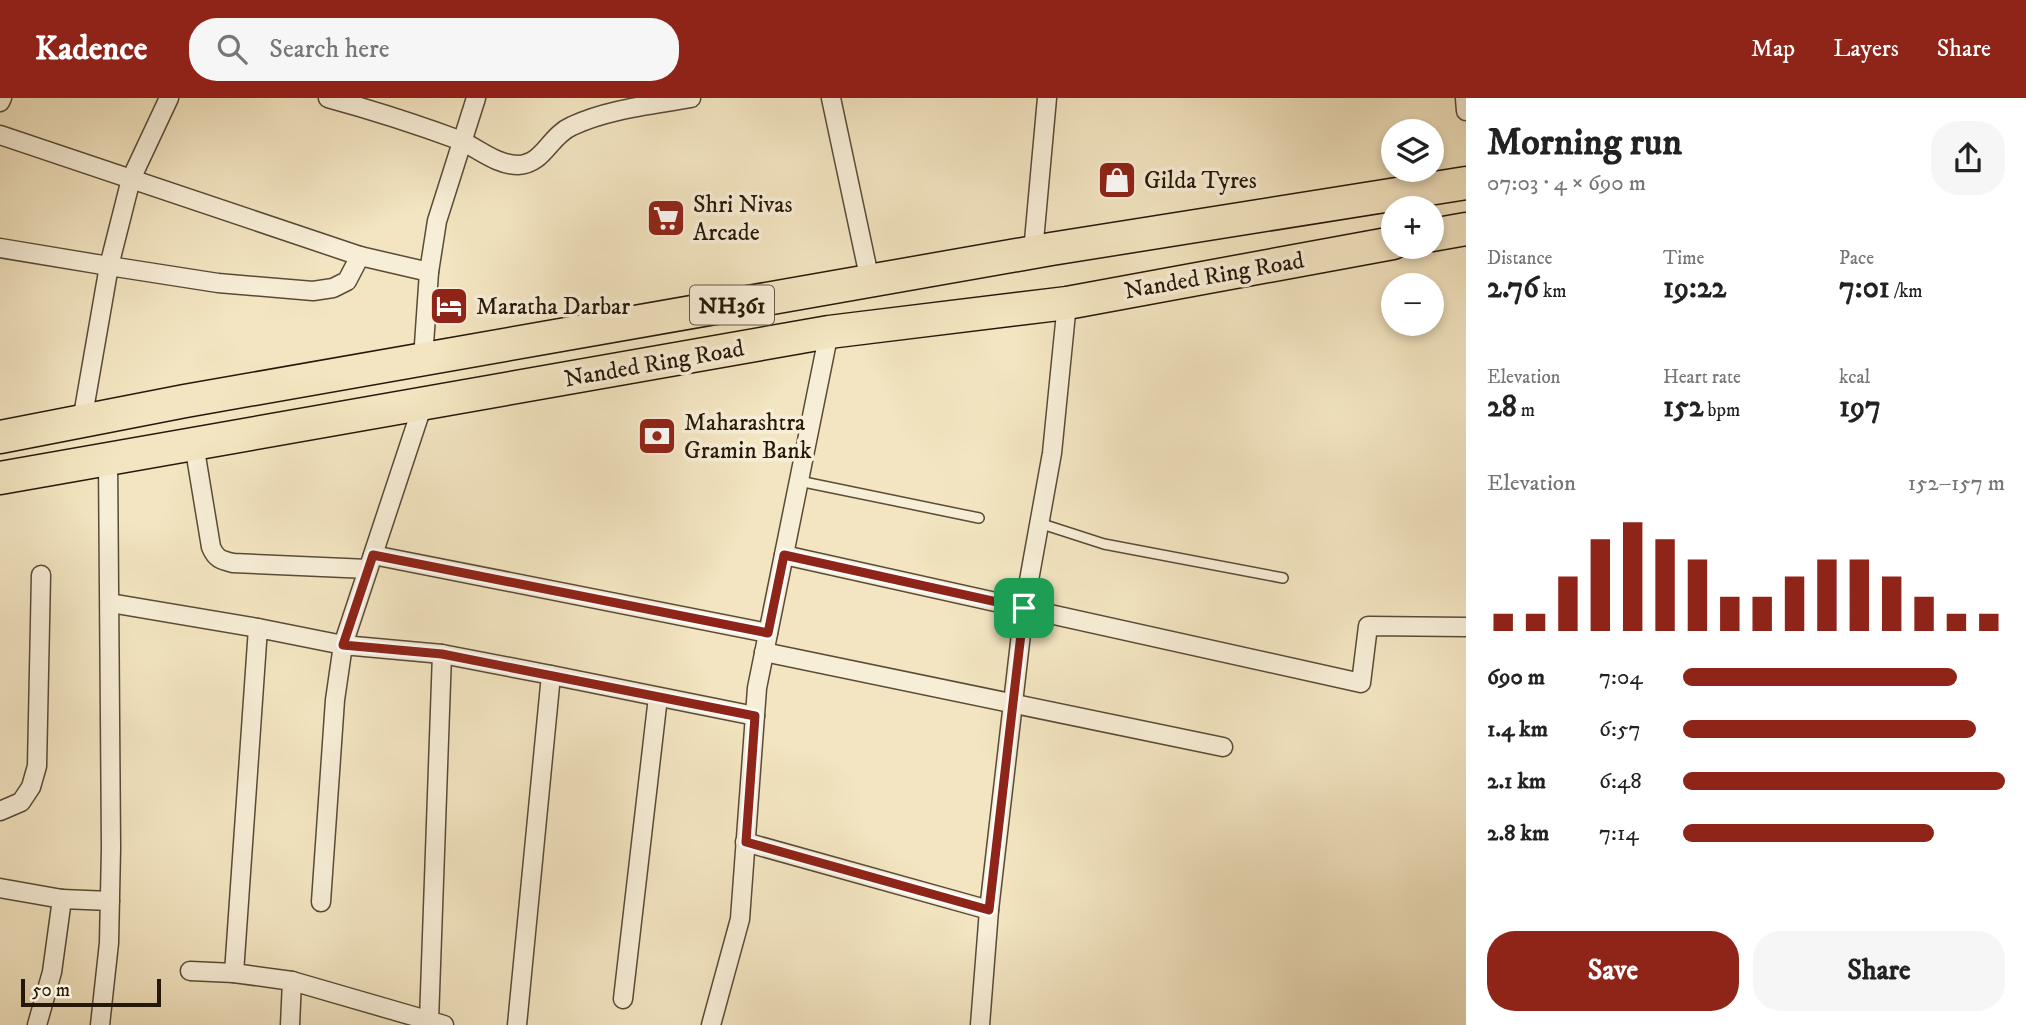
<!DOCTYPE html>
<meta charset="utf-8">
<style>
body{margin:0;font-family:"IM FELL DW Pica",serif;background:#f6f6f6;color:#222;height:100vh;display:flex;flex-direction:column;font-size:26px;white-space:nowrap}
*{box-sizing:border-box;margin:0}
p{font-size:23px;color:#767676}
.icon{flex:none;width:38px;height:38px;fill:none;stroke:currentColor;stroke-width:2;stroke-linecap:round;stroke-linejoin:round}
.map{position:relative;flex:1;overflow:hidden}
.sheet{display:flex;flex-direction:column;background:#fff;width:560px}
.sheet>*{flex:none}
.fabs{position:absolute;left:1381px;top:21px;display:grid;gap:14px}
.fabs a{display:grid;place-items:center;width:63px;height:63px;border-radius:50%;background:#fff;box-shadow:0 4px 10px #0003;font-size:35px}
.scale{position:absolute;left:21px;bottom:18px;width:140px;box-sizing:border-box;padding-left:7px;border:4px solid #261808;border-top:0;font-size:19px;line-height:24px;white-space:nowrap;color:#261808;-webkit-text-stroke:5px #f7eed7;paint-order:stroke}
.pin{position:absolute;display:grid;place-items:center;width:60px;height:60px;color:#fff;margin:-30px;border-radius:14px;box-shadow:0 4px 10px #0006}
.round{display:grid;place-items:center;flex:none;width:74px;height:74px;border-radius:28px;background:#f6f6f6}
.overview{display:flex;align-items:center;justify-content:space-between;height:119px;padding:0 21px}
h1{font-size:38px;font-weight:700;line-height:52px}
.figures{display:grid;grid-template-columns:repeat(3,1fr);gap:10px;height:119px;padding:7px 21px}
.figures div{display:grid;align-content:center}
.figures b{font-size:30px;font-weight:700}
.figures small{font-size:19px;font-weight:400}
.figures p{font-size:19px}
.chart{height:196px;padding:14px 21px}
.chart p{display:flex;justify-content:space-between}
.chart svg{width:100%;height:126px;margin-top:7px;stroke:#8f2418;stroke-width:6}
.cta{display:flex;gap:14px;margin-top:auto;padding:14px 21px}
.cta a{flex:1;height:80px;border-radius:28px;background:#8f2418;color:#fff;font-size:28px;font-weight:700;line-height:80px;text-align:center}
.cta a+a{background:#f6f6f6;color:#222}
ul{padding:0 21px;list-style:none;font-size:23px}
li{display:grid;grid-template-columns:112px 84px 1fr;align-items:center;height:52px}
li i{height:18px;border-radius:9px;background:#8f2418}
header{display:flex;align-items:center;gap:42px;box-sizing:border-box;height:98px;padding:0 35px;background:#8f2418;color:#fff}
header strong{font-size:33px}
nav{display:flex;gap:38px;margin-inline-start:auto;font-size:24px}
.search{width:490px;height:63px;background:#f6f6f6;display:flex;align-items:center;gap:18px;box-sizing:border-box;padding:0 24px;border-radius:28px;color:#767676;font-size:26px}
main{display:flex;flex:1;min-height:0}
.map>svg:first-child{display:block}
</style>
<header>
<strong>Kadence</strong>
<div class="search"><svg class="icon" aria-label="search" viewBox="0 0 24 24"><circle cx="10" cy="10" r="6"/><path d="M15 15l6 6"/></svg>Search here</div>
<nav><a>Map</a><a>Layers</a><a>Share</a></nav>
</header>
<main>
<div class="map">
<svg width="1466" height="927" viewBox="0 0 1466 927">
<rect width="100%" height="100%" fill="#f3e5c1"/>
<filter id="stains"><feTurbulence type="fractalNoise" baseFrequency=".00286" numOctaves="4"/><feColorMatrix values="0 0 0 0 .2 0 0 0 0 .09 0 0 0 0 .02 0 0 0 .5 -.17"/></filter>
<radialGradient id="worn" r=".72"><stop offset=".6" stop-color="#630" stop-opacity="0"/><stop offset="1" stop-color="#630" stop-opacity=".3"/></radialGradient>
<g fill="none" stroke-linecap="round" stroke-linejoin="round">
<!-- lane casing -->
<g stroke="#594b36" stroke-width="12">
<g id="lane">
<path d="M799,383L979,420"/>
<path d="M1039,425L1104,446L1283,480"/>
</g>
</g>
<!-- street casing -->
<g stroke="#594b36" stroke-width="21">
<g id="street">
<path d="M328,0C372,12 416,26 459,42C478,50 496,67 518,67C544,66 549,38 572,28C608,11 652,7 691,0"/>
<path d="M831,0L870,183"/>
<path d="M1465,0L1466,13"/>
<path d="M0,4L2,0"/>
<path d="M0,37L360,158L429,174"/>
<path d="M0,150L109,168L131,81L169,0"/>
<path d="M1033,154L1047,0"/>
<path d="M423,261L429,174L437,123L476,0"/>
<path d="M82,323L109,168L218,185L313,193L333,190L347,183L360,158"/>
<path d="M194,346L211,449C216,461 221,462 233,465L368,471"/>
<path d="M373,457L768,535"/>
<path d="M784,457L1361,585L1368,528L1466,529"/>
<path d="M110,505L258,530"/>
<path d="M764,554L1223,649"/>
<path d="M551,577L755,618"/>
<path d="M0,713L21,704L31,689L37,668L41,477"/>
<path d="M745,744L989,812"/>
<path d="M0,790L62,801L110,803"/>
<path d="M321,804L335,602L343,547L442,556L551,577L517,927"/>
<path d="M190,873L234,875L292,883L290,927"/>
<path d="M234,875L258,530L343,547L423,306"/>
<path d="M292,883L444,927"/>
<path d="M623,901L658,599"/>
<path d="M429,923L442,556"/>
<path d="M37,927L52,874L62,801"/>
<path d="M100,927L109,845L111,750L108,361"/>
<path d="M711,927L740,821L757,590L829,234"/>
<path d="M980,927L989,812L1024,510L1052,355L1067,205"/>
</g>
</g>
<!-- highway casing -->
<g stroke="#261808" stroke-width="35">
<g id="highway">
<path d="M1432,137L1466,131"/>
<path d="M0,339L185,303L1051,151L1466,85"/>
<path d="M0,380L829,234L1067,205L1393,145"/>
</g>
</g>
<!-- lane -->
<use href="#lane" stroke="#f7eed7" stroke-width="9"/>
<!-- street -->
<use href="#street" stroke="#f7eed7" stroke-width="18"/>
<!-- highway -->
<use href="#highway" stroke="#f3e5c1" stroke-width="32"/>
</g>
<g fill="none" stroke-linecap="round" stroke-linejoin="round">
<!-- route casing -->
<g stroke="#fff" stroke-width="14">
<path id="route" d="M373,457L768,535L784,457L1024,510L989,812L746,744L755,618L442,556L343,547Z"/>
</g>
<!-- route -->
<use href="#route" stroke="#8f2418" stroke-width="9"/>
</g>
<!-- icons -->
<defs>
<g id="shop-square" transform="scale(2.0125)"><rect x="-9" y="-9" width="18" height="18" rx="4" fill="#8f2418" stroke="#f7eed7"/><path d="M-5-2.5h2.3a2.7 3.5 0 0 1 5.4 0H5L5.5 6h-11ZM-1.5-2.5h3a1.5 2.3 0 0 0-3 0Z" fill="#fff"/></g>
<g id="supermarket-square" transform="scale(2.0125)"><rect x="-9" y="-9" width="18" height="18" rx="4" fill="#8f2418" stroke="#f7eed7"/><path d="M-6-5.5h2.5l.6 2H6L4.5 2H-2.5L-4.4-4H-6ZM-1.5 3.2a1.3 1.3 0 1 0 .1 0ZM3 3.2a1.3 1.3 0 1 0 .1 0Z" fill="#fff"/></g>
<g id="hotel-square" transform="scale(2.0125)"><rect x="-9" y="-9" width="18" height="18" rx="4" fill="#8f2418" stroke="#f7eed7"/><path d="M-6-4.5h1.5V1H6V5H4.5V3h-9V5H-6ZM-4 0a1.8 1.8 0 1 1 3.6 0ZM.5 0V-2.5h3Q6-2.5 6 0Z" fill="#fff"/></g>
<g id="bank-square" transform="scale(2.0125)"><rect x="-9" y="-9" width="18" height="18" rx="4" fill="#8f2418" stroke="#f7eed7"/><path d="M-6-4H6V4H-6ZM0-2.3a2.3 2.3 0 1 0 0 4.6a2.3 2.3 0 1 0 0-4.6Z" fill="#fff"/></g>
</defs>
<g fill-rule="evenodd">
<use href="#shop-square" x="1117" y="82"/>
<use href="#supermarket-square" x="666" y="120"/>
<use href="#hotel-square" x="449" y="208"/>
<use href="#bank-square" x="657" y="338"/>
</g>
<g text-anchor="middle" stroke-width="7" stroke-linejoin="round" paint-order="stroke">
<!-- shield labels -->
<rect fill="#f7eed7" stroke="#655846" stroke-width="2" x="690" y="187.5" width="84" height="39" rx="5"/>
<g font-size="23" font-weight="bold" fill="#261808">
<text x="732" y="215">NH361</text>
</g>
<!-- poi labels -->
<g font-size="24" fill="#261808" stroke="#f7eed7" text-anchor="start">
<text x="1144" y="90">Gilda Tyres</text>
<text x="693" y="114">Shri Nivas<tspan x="693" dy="28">Arcade</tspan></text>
<text x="476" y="216">Maratha Darbar</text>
<text x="684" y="332">Maharashtra<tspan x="684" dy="28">Gramin Bank</tspan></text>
</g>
<!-- street labels -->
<g font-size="24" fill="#261808" stroke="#f7eed7">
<text transform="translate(1214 177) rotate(-10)" y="8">Nanded Ring Road</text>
<text transform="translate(654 265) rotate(-10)" y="8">Nanded Ring Road</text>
</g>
</g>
<rect width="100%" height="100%" filter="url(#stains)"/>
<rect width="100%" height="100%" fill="url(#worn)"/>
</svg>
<div class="fabs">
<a><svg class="icon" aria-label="layers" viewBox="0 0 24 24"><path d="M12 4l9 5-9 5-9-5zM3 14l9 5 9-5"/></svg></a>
<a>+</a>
<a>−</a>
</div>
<div class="scale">50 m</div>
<div class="pin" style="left:1024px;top:510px;background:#1e9e55"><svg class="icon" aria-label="arrive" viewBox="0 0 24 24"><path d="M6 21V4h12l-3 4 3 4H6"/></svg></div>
</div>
<section class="sheet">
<div class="overview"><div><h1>Morning run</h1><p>07:03 · 4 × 690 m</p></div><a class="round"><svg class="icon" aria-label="share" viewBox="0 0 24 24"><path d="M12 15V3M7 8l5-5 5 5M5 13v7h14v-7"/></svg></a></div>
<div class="figures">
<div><p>Distance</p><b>2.76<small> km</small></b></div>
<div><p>Time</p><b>19:22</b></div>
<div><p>Pace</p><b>7:01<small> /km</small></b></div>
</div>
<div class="figures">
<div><p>Elevation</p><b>28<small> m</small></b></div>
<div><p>Heart rate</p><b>152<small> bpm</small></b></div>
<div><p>kcal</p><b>197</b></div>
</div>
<div class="chart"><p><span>Elevation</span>152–157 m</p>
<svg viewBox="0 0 160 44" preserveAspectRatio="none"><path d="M5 44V38M15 44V38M25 44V25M35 44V12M45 44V6M55 44V12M65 44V19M75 44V32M85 44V32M95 44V25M105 44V19M115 44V19M125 44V25M135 44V32M145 44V38M155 44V38"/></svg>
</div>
<ul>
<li><b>690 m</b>7:04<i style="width:85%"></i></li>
<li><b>1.4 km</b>6:57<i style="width:91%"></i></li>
<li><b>2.1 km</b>6:48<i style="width:100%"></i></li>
<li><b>2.8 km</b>7:14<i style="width:78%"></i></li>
</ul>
<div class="cta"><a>Save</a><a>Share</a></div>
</section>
</main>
